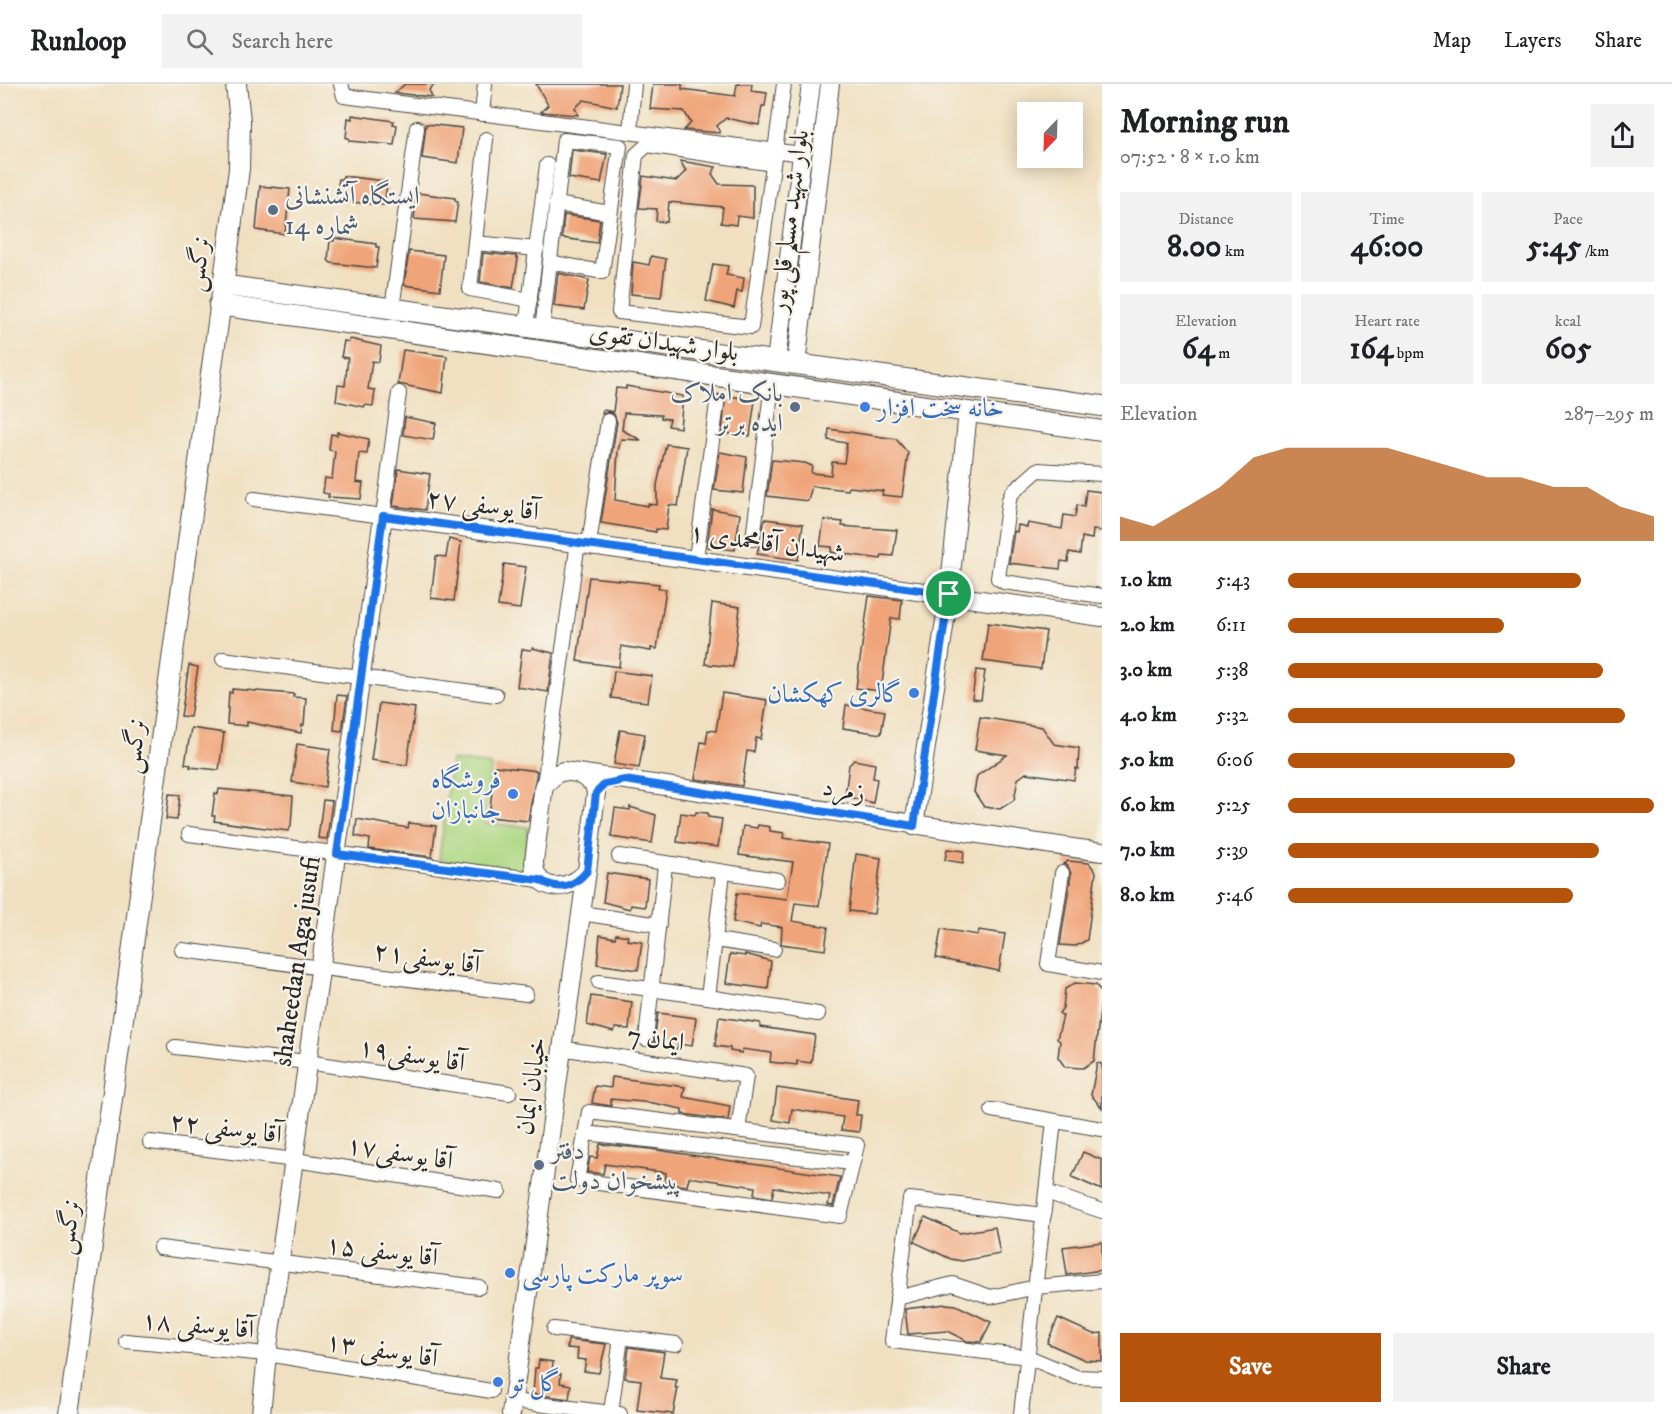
<!DOCTYPE html>
<meta charset="utf-8">
<style>
body{margin:0;font-family:"IM FELL DW Pica",Amiri,serif;background:#f2f2f2;color:#202124;height:100vh;display:flex;flex-direction:column;font-size:22px;white-space:nowrap}
*{box-sizing:border-box;margin:0}
p{font-size:20px;color:#757577}
.icon{flex:none;width:33px;height:33px;fill:none;stroke:currentColor;stroke-width:2;stroke-linecap:round;stroke-linejoin:round}
.map{position:relative;flex:1;overflow:hidden}
.panel{display:flex;flex-direction:column;background:#fff;width:570px}
.panel>*{flex:none}
.needle{width:39px;rotate:203deg}
.buttons{position:absolute;left:1017px;top:18px;display:grid;gap:12px}
.buttons a{display:grid;place-items:center;width:66px;height:66px;border-radius:0px;background:#fff;box-shadow:0 3px 15px #0003;font-size:30px}
.pin{position:absolute;display:grid;place-items:center;width:51px;height:51px;color:#fff;margin:-26px;border:3px solid #fff;border-radius:50%;box-shadow:0 2px 6px #0007}
.round{display:grid;place-items:center;flex:none;width:63px;height:63px;border-radius:0px;background:#f2f2f2}
.summary{display:flex;align-items:center;justify-content:space-between;height:102px;padding:0 18px}
h1{font-size:33px;font-weight:800;line-height:45px}
.metrics{display:grid;grid-template-columns:repeat(3,1fr);gap:9px;height:102px;padding:6px 18px}
.metrics div{display:grid;align-content:center;border-radius:0px;background:#f2f2f2;text-align:center}
.metrics b{font-size:30px;font-weight:800}
.metrics small{font-size:16px;font-weight:400}
.metrics p{font-size:16px}
.chart{height:168px;padding:12px 18px}
.chart p{display:flex;justify-content:space-between}
.chart svg{width:100%;height:108px;margin-top:6px;fill:#b45309;opacity:.7}
.button{display:flex;gap:12px;margin-top:auto;padding:12px 18px}
.button a{flex:1;height:69px;border-radius:0px;background:#b45309;color:#fff;font-size:24px;font-weight:800;line-height:69px;text-align:center}
.button a+a{background:#f2f2f2;color:#202124}
ul{padding:0 18px;list-style:none;font-size:20px}
li{display:grid;grid-template-columns:96px 72px 1fr;align-items:center;height:45px}
li i{height:15px;border-radius:8px;background:#b45309}
header{display:flex;align-items:center;gap:36px;box-sizing:border-box;height:84px;padding:0 30px;background:#fff;border-bottom:2px solid #e0e0e0}
header strong{font-size:28px}
nav{display:flex;gap:33px;margin-inline-start:auto;font-size:21px}
.search{width:420px;height:54px;background:#f2f2f2;display:flex;align-items:center;gap:15px;box-sizing:border-box;padding:0 21px;border-radius:0px;color:#757577;font-size:22px}
main{display:flex;flex:1;min-height:0}
.map>svg:first-child{display:block}
</style>
<header>
<strong>Runloop</strong>
<div class="search"><svg class="icon" aria-label="search" viewBox="0 0 24 24"><circle cx="10" cy="10" r="6"/><path d="M15 15l6 6"/></svg>Search here</div>
<nav><a>Map</a><a>Layers</a><a>Share</a></nav>
</header>
<main>
<div class="map">
<svg width="1102" height="1330" viewBox="0 0 1102 1330">
<rect width="100%" height="100%" fill="#f7f3e8"/>
<filter id="ink" filterUnits="userSpaceOnUse"><feTurbulence type="fractalNoise" baseFrequency=".0167" numOctaves="2"/><feDisplacementMap in="SourceGraphic" scale="12" xChannelSelector="R" yChannelSelector="G"/><feConvolveMatrix kernelMatrix="1 2 1 2 8 2 1 2 1" color-interpolation-filters="sRGB"/></filter>
<filter id="wash" filterUnits="userSpaceOnUse"><feTurbulence type="fractalNoise" baseFrequency=".008" numOctaves="4" result="noise"/><feDisplacementMap in="SourceGraphic" scale="24" xChannelSelector="R" yChannelSelector="G"/><feGaussianBlur stdDeviation="1.35" result="paint"/><feColorMatrix in="noise" values="0 0 0 0 0 0 0 0 0 0 0 0 0 0 0 0 0 1.4 0 .05"/><feComposite in="paint" operator="in"/></filter>
<g filter="url(#wash)">
<rect width="100%" height="100%" fill="#f0e0c1"/>
<!-- green -->
<path fill="#aed884" stroke="#6c8258" stroke-width="1.5" d="M451,676L491,681L484,739L528,743L524,786L439,777Z"/>
<g id="blocks">
<!-- building -->
<g fill="#f0a479">
<path d="M405,0H435L429,6L432,13L395,9Z"/>
<path d="M536,0H620L617,23L584,16L575,24L578,31L541,28L548,21Z"/>
<path d="M653,0H682V5L735,12L737,0H752L751,7L767,9L765,22H762L759,41L726,34L717,42L720,49L684,46L691,39L684,27L650,25Z"/>
<path d="M352,31L394,37L393,40L397,41L394,61L349,57V54H346L348,34L352,35Z"/>
<path d="M426,40L462,44L458,79L422,74Z"/>
<path d="M572,66L607,70L601,99L569,94Z"/>
<path d="M680,77L716,83L712,90L719,100L753,101V134L737,132L736,141L721,139L723,123L669,118L667,138L656,137L657,125L639,124L643,92L676,97L686,87Z"/>
<path d="M343,92L384,97V101H387L384,121L339,117L336,114L339,95H342Z"/>
<path d="M260,102L290,105L285,150L256,146Z"/>
<path d="M417,109L455,114V117L458,118L455,138L414,135Z"/>
<path d="M564,131L600,136L597,159L562,154Z"/>
<path d="M334,154L376,160V163H379L376,184L331,179L328,176L330,157H334Z"/>
<path d="M409,167L444,171L440,206L404,201Z"/>
<path d="M483,169L516,172L518,175L513,204L480,198Z"/>
<path d="M651,172L666,175L661,213L631,210L633,178L649,181Z"/>
<path d="M713,180L728,182L726,191L744,194L742,208L737,207L734,224L706,217Z"/>
<path d="M558,189L589,196L584,226L554,222Z"/>
<path d="M350,255L381,262L379,278L372,277L368,305L375,306L373,322L365,321L364,323L336,317L338,301L345,302L348,274L341,273L344,257L349,258Z"/>
<path d="M403,266L447,272L443,309L398,300Z"/>
<path d="M626,302L683,312L680,344L668,342L670,335L661,334V331L624,329L622,346L641,356L621,355L618,367L615,416L648,422V420L657,421V401L666,360L687,363L678,422L669,421L666,446L656,445V448L601,439L617,338L614,330L609,328L602,330L603,326L613,328L616,304L626,305Z"/>
<path d="M714,310L755,316L750,352L722,349L725,317L722,313Z"/>
<path d="M405,333L436,339L433,356L403,351Z"/>
<path d="M829,345L896,355L908,369L902,413L882,411L883,407L859,404L849,403L848,406L812,402L808,417L767,412L772,376L805,379L812,382L811,389L831,391L832,378L844,379L847,359L828,356Z"/>
<path d="M337,348L369,355L367,370L359,369L356,398L363,399L361,415L328,413L329,410L323,409L325,394L332,395L335,367L329,366L331,350L337,351Z"/>
<path d="M720,368L747,373L743,409L714,406Z"/>
<path d="M398,385L430,390L425,426L393,422Z"/>
<path d="M1086,406L1102,408V447L1093,446L1092,455L1082,453L1080,470L1069,468L1068,478L1061,477L1060,485L1009,479L1014,447L1017,448L1018,441L1027,443L1028,439L1062,445L1064,431L1075,433L1077,421L1084,423Z"/>
<path d="M712,425L740,430L735,466L707,463Z"/>
<path d="M765,435L803,440L798,476L757,470Z"/>
<path d="M824,436L843,438L842,442L853,443L897,446L893,472L882,471L881,475L831,468L832,463L820,462Z"/>
<path d="M449,455L461,458L454,517L431,514L436,472L446,473Z"/>
<path d="M504,480L526,483L520,525L498,522Z"/>
<path d="M589,493L659,500L658,504L666,505L657,565L651,564V567L621,562L619,583L577,577Z"/>
<path d="M869,512L902,516L900,535L891,534L881,607L856,604Z"/>
<path d="M712,519L740,523L733,583L705,580Z"/>
<path d="M988,539L1046,547L1041,585L983,577Z"/>
<path d="M532,564L553,569L548,608L517,603L522,565L531,566Z"/>
<path d="M189,581L198,583L190,633L181,632Z"/>
<path d="M976,586L985,587L981,616L972,615Z"/>
<path d="M614,587L652,592L648,618L611,614Z"/>
<path d="M232,605L294,610L293,613L306,614L304,641H302L301,649L247,638V642L227,640L229,608L232,609Z"/>
<path d="M722,609L767,616L761,655L756,654L754,668L747,667L742,702L695,695L701,658L706,659L708,646L716,647Z"/>
<path d="M337,611L347,612L342,647L334,646Z"/>
<path d="M379,619L415,624L407,681L371,676Z"/>
<path d="M846,621L885,627L881,650L843,644Z"/>
<path d="M980,633L1042,643L1054,660L1079,664L1078,685L1076,684L1074,696L1026,689L1018,695L1014,716L1000,725L984,723L974,708L977,692L1007,671L975,666Z"/>
<path d="M191,644L224,649L219,686L190,683L191,681L185,680Z"/>
<path d="M620,646L645,650L639,684L614,680Z"/>
<path d="M297,660L330,665L325,703L292,698Z"/>
<path d="M854,676L875,680L873,694L877,695L873,719L845,712L849,681Z"/>
<path d="M495,682L537,687L528,737L489,733Z"/>
<path d="M219,705L293,712L291,742L288,747L214,737L215,732H212L215,709L218,710Z"/>
<path d="M169,710L180,711L177,736L166,735Z"/>
<path d="M323,716L332,717L327,755L318,754Z"/>
<path d="M630,723L656,731L652,759L611,753L615,724L630,726Z"/>
<path d="M696,728L708,729V733L722,735L718,763L677,758L681,729L695,731Z"/>
<path d="M357,735L408,744L409,739L436,742L432,773L369,765L370,755L355,752Z"/>
<path d="M758,741L770,743V747L784,749L783,754L828,760L819,822L795,819L792,837L828,843L825,866L781,860L782,843L761,840L760,844L733,838L737,809L787,815L793,778L739,771L743,742L757,744Z"/>
<path d="M947,765L964,767L963,779L945,776Z"/>
<path d="M856,770L881,774L874,830L849,827Z"/>
<path d="M1068,777L1089,779L1096,788L1087,856L1076,862L1060,861L1071,790L1068,782L1063,780Z"/>
<path d="M607,789L648,795L645,823L631,821L630,825L603,818Z"/>
<path d="M941,845L978,851L979,846L1005,850L999,887L936,874Z"/>
<path d="M616,850L628,852L627,856L642,858L638,886L597,880L600,851L615,854Z"/>
<path d="M730,870L745,872V870L771,877L768,905L726,899Z"/>
<path d="M1075,899L1096,901L1102,909L1094,977L1083,984L1065,983L1058,973L1060,957L1057,955L1063,932L1059,929L1063,924L1065,905Z"/>
<path d="M591,912L632,918L629,945L615,944L614,948L587,941Z"/>
<path d="M658,929L696,934L692,962L678,960L677,965L654,958Z"/>
<path d="M719,933L760,939V943L815,951L811,979L797,977V981L770,978L771,969L742,965V969L730,967V964L715,962Z"/>
<path d="M1097,979L1102,980V1024L1091,1011Z"/>
<path d="M612,993L685,1003L683,1013L730,1022L728,1036L682,1030V1025L653,1019L611,1015V1022L592,1019L595,1002L611,1004Z"/>
<path d="M777,1004L858,1016L856,1031H861L859,1048L841,1046L843,1033L792,1025L790,1039L773,1036Z"/>
<path d="M600,1060L650,1065L840,1093L833,1122L828,1121L830,1112L774,1103L772,1114L754,1111L755,1103L689,1093L687,1102L665,1099L666,1089L605,1080L603,1090L587,1088L590,1073L597,1074Z"/>
<path d="M1083,1068L1102,1076V1106L1072,1093Z"/>
<path d="M925,1133L960,1149L995,1143L1000,1170L962,1177L951,1175L914,1158Z"/>
<path d="M1102,1158V1186L1067,1191L1063,1163Z"/>
<path d="M946,1220L956,1221L991,1238L981,1258L967,1257L947,1247L908,1250L905,1225Z"/>
<path d="M1058,1234L1093,1250L1102,1249V1277L1085,1276L1047,1259Z"/>
<path d="M568,1256L606,1260L599,1289L584,1287L586,1276L577,1275L578,1265L567,1264Z"/>
<path d="M629,1263L664,1268L660,1294L677,1296L675,1304H678L673,1330L637,1326L641,1296L625,1294Z"/>
<path d="M539,1276L553,1278L552,1289L561,1290L560,1299L571,1301L569,1315L533,1310L535,1284H538Z"/>
</g>
</g>
</g>
<g filter="url(#ink)">
<use href="#blocks" fill-opacity="0" stroke="#494642" stroke-width="1.5"/>
<g fill="none" stroke-linecap="round" stroke-linejoin="round">
<!-- minor casing -->
<g stroke="#494642" stroke-width="16">
<g id="minor">
<path d="M341,0L344,12L802,70"/>
<path d="M482,30L485,0"/>
<path d="M630,48L634,0"/>
<path d="M486,55L470,205L530,216"/>
<path d="M773,80L647,61L636,71L619,228L751,243L784,0"/>
<path d="M556,120L610,129"/>
<path d="M475,159L537,165"/>
<path d="M392,225L417,44"/>
<path d="M526,243L547,81"/>
<path d="M542,246L564,56L620,62L602,188L550,178"/>
<path d="M1102,390L1038,386L1012,409L1009,416L998,494L1004,498L1102,512"/>
<path d="M254,415L383,432L399,309"/>
<path d="M753,455L772,300"/>
<path d="M589,459L608,337"/>
<path d="M696,474L717,320"/>
<path d="M223,575L496,611"/>
<path d="M544,701L578,458"/>
<path d="M189,750L540,796"/>
<path d="M619,772L778,796"/>
<path d="M1062,789L1048,880L1102,889"/>
<path d="M581,829L659,841"/>
<path d="M716,856L774,865"/>
<path d="M182,866L526,910"/>
<path d="M599,898L708,913L723,789"/>
<path d="M708,913L818,930"/>
<path d="M646,955L665,781"/>
<path d="M175,963L307,978L509,1009"/>
<path d="M560,964L746,992L738,1046"/>
<path d="M992,1026L1102,1045"/>
<path d="M589,1028L857,1061L840,1132L577,1096Z"/>
<path d="M585,1049L852,1079"/>
<path d="M150,1058L295,1076L499,1107"/>
<path d="M1046,1108L1102,1127"/>
<path d="M1044,1131L910,1115L892,1257L1028,1273L1076,1293L1102,1294"/>
<path d="M160,1164L479,1203"/>
<path d="M897,1214L953,1200L991,1213L1036,1203L1102,1197"/>
<path d="M554,1245L676,1260"/>
<path d="M126,1257L267,1270L491,1307"/>
<path d="M513,1317L620,1330"/>
<path d="M611,1329L621,1253"/>
<path d="M1021,1330L1054,1037"/>
</g>
</g>
<!-- tertiary casing -->
<g stroke="#494642" stroke-width="20">
<g id="tertiary">
<path d="M776,277L811,0"/>
<path d="M796,280L830,0"/>
<path d="M578,689L594,700L596,709L587,787C570,808 534,810 534,777L544,701L556,690L563,687C743,712 922,743 1102,768"/>
<path d="M914,742L949,510L968,328"/>
<path d="M261,1330L267,1270L383,432L1102,533"/>
<path d="M511,1330L587,787"/>
</g>
</g>
<!-- secondary casing -->
<g stroke="#494642" stroke-width="22">
<g id="secondary">
<path d="M221,201L1102,322"/>
<path d="M219,221L1102,347"/>
<path d="M69,1330L239,85L240,37L236,0"/>
</g>
</g>
<!-- minor -->
<use href="#minor" stroke="#fff" stroke-width="14"/>
<!-- tertiary -->
<use href="#tertiary" stroke="#fff" stroke-width="18"/>
<!-- secondary -->
<use href="#secondary" stroke="#fff" stroke-width="20"/>
</g>
</g>
<g fill="none" stroke-linecap="round" stroke-linejoin="round" filter="url(#ink)">
<!-- route casing -->
<g stroke="#fff" stroke-width="12">
<path id="route" d="M383,432L949,510L914,742L625,696L605,700L596,709L587,787C573,804 559,807 540,796L337,770Z"/>
</g>
<!-- route -->
<use href="#route" stroke="#1a73e8" stroke-width="8"/>
</g>
<!-- markers -->
<g fill="#5c6f8a" stroke="#f7f3e8" stroke-width="2">
<circle cx="273" cy="126" r="6"/>
<circle cx="795" cy="323" r="6"/>
<circle cx="539" cy="1081" r="6"/>
</g>
<g fill="#3f7fe0" stroke="#f7f3e8" stroke-width="2">
<circle cx="865" cy="323" r="6"/>
<circle cx="914" cy="609" r="6"/>
<circle cx="513" cy="710" r="6"/>
<circle cx="510" cy="1189" r="6"/>
<circle cx="498" cy="1298" r="6"/>
</g>
<g text-anchor="middle" stroke-width="4.5" stroke-linejoin="round" paint-order="stroke">
<!-- service labels -->
<g font-size="26" fill="#4e5e75" stroke="#f7f3e8" text-anchor="start">
<text x="285" y="120">ایستگاه آتشنشانی<tspan x="285" dy="30">شماره 14</tspan></text>
<text x="783" y="317" text-anchor="end">بانک املاک<tspan x="783" dy="30">ایده برتر</tspan></text>
<text x="551" y="1075">دفتر<tspan x="551" dy="30">پیشخوان دولت</tspan></text>
</g>
<!-- street labels -->
<g font-size="26" fill="#2b2b2b" stroke="#f7f3e8">
<text transform="translate(788 137) rotate(-83)" y="9">بلوار شهید مسلم قلی پور</text>
<text transform="translate(197 180) rotate(-82)" y="9">نرگس</text>
<text transform="translate(664 257) rotate(8)" y="9">بلوار شهیدان تقوی</text>
<text transform="translate(483 420) rotate(7)" y="9">آقا یوسفی ۲۷</text>
<text transform="translate(767 458) rotate(8)" y="9">شهیدان آقامحمدی ۱</text>
<text transform="translate(133 662) rotate(-83)" y="9">نرگس</text>
<text transform="translate(844 705) rotate(9)" y="9">زمرد</text>
<text transform="translate(427 873) rotate(8)" y="9">آقا یوسفی۲۱</text>
<text transform="translate(296 877) rotate(-82)" y="9">shaheedan Aga jusufi</text>
<text transform="translate(656 954) rotate(8)" y="9">ایمان 7</text>
<text transform="translate(412 970) rotate(9)" y="9">آقا یوسفی۱۹</text>
<text transform="translate(530 1002) rotate(-82)" y="9">خیابان ایمان</text>
<text transform="translate(226 1043) rotate(7)" y="9">آقا یوسفی ۲۲</text>
<text transform="translate(400 1068) rotate(9)" y="9">آقا یوسفی۱۷</text>
<text transform="translate(67 1143) rotate(-82)" y="9">نرگس</text>
<text transform="translate(382 1166) rotate(7)" y="9">آقا یوسفی ۱۵</text>
<text transform="translate(198 1240) rotate(5)" y="9">آقا یوسفی ۱۸</text>
<text transform="translate(382 1265) rotate(9)" y="9">آقا یوسفی ۱۳</text>
</g>
<!-- shop labels -->
<g font-size="26" fill="#366cbe" stroke="#f7f3e8" text-anchor="start">
<text x="877" y="332">خانه سخت افزار</text>
<text x="902" y="618" text-anchor="end">گالری کهکشان</text>
<text x="501" y="704" text-anchor="end">فروشگاه<tspan x="501" dy="30">جانبازان</tspan></text>
<text x="522" y="1198">سوپر مارکت پارسی</text>
<text x="510" y="1307">گل تو</text>
</g>
</g>
</svg>
<div class="buttons">
<a><svg class="needle" viewBox="-14 -14 28 28"><path d="M0-13l5 13h-10z" fill="#e53935"/><path d="M0 13l5-13h-10z" fill="#757577"/></svg></a>
</div>
<div class="pin" style="left:949px;top:510px;background:#1e9e55"><svg class="icon" aria-label="arrive" viewBox="0 0 24 24"><path d="M6 21V4h12l-3 4 3 4H6"/></svg></div>
</div>
<section class="panel">
<div class="summary"><div><h1>Morning run</h1><p>07:52 · 8 × 1.0 km</p></div><a class="round"><svg class="icon" aria-label="share" viewBox="0 0 24 24"><path d="M12 15V3M7 8l5-5 5 5M5 13v7h14v-7"/></svg></a></div>
<div class="metrics">
<div><p>Distance</p><b>8.00<small> km</small></b></div>
<div><p>Time</p><b>46:00</b></div>
<div><p>Pace</p><b>5:45<small> /km</small></b></div>
</div>
<div class="metrics">
<div><p>Elevation</p><b>64<small> m</small></b></div>
<div><p>Heart rate</p><b>164<small> bpm</small></b></div>
<div><p>kcal</p><b>605</b></div>
</div>
<div class="chart"><p><span>Elevation</span>287–295 m</p>
<svg viewBox="0 0 160 44" preserveAspectRatio="none"><path d="M0 44V34L10 38L20 30L30 22L40 10L50 6L60 6L70 6L80 6L90 10L100 14L110 18L120 18L130 22L140 22L150 30L160 34V44z"/></svg>
</div>
<ul>
<li><b>1.0 km</b>5:43<i style="width:80%"></i></li>
<li><b>2.0 km</b>6:11<i style="width:59%"></i></li>
<li><b>3.0 km</b>5:38<i style="width:86%"></i></li>
<li><b>4.0 km</b>5:32<i style="width:92%"></i></li>
<li><b>5.0 km</b>6:06<i style="width:62%"></i></li>
<li><b>6.0 km</b>5:25<i style="width:100%"></i></li>
<li><b>7.0 km</b>5:39<i style="width:85%"></i></li>
<li><b>8.0 km</b>5:46<i style="width:78%"></i></li>
</ul>
<div class="button"><a>Save</a><a>Share</a></div>
</section>
</main>
